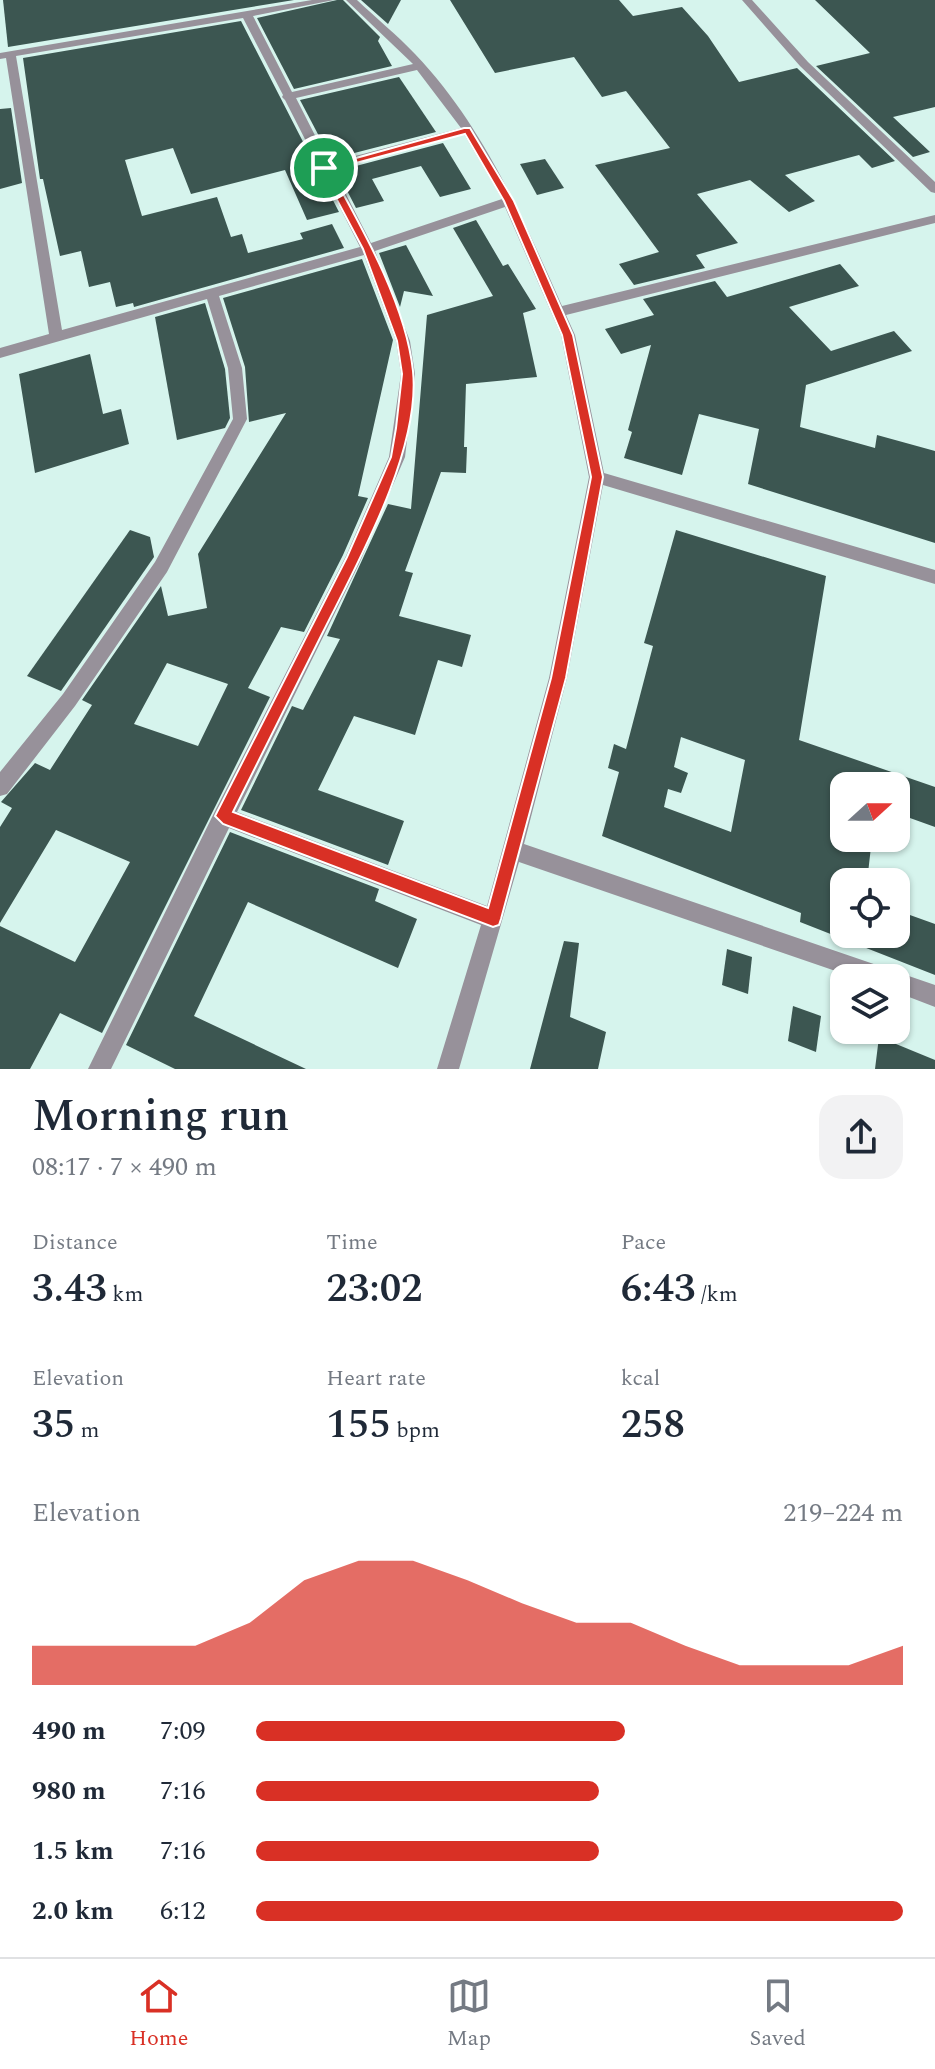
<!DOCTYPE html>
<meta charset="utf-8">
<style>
body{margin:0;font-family:Spectral,serif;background:#f2f2f3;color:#1f2937;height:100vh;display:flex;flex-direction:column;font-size:30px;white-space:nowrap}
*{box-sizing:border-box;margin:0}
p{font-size:26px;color:#747a83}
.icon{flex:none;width:44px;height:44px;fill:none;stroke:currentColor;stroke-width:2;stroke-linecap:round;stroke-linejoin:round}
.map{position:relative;height:1069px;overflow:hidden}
.panel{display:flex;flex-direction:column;background:#fff;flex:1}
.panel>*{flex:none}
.needle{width:52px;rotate:69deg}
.buttons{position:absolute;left:830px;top:772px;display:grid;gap:16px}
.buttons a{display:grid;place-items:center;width:80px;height:80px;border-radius:16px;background:#fff;box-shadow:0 2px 6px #0004;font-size:40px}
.pin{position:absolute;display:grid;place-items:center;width:68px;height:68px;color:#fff;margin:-34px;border:4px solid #fff;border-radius:50%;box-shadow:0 2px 8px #0007}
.round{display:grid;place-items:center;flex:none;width:84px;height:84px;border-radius:24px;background:#f2f2f3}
.summary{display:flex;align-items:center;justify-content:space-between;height:136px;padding:0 32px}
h1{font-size:44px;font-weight:600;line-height:60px}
.metrics{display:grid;grid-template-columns:repeat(3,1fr);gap:12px;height:136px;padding:8px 32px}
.metrics div{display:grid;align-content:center}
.metrics b{font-size:40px;font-weight:600}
.metrics small{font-size:22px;font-weight:400}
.metrics p{font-size:22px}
.chart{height:224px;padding:16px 32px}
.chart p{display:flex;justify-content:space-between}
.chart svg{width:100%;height:144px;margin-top:8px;fill:#d93025;opacity:.7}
ul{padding:0 32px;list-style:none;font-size:26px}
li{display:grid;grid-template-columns:128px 96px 1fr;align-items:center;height:60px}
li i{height:20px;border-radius:10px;background:#d93025}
.dock{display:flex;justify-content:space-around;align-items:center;height:112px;border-top:2px solid #e0e1e3;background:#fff;font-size:22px;color:#747a83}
.dock a{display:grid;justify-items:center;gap:4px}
.dock .selected{color:#d93025}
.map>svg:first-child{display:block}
</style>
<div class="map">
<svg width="935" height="1069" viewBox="0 0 935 1069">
<rect width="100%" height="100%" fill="#d6f4ed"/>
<!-- building -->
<g fill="#3c5651" fill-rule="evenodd">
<path d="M3,0H294L8,47Z"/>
<path d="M337,0H343L380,37L378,41L392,66L294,89L257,18Z"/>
<path d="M361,0H401L388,24Z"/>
<path d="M450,0H619L633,16L682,7L708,36L739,82L797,68L895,161L872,168L859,155L785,175L815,201L789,212L750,180L697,194L738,243L696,255L705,268L634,285L619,264L659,252L595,165L670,148L626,91L602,97L574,57L495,73Z"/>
<path d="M815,0H935V107L893,117L930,152L913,157L816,66L870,53Z"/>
<path d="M241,21L339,212L307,220L285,170L191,194L173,148L125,160L142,216L217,197L231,237L242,234L248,253L303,239L300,233L332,224L344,248L134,307L133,303L116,307L110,282L89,287L81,251L60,256L43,179H40L23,58Z"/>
<path d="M399,77L436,132L331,159L300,100Z"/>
<path d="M11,108L22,183L0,189V109Z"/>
<path d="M443,143L471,189L440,197L421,166L372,179L384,201L356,208L337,171Z"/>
<path d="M545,159L564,188L537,195L520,164Z"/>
<path d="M476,220L503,266L508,264L536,309L523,313L537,377L466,384L464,447H467L466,473L441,472L405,571L413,573L399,616L471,635L462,667L438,660L415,735L354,716L318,790L404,821L388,865L241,810L292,706L303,710L340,639L327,636L388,504L411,509L427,315L493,296L453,228Z"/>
<path d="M406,245L433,296L404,291L400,307L379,253Z"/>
<path d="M362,259L393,340L358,496L368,498L343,555L304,632L281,627L248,688L270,697L102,1033L60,1013L30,1069H0V926L75,962L130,862L56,830L0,923V827L12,808L1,802L35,763L50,770L92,705L82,700L161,586L168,616L207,608L198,554L286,413L249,422L245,367L223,298ZM167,663L228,684L198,746L134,724Z"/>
<path d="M840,264L859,286L789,307L831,351L894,331L912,351L806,385L800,427L875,448L877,435L935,451V543L748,484L759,429L699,414L682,475L624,458L632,432L628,430L651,345L621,354L605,329L654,315L643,299L715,281L727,297Z"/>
<path d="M205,303L225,369L230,418L225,428L177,440L155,317Z"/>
<path d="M90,354L103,414L121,409L129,444L35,473L19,374Z"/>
<path d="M130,530L150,537L154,557L61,691L27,676Z"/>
<path d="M676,530L826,576L799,740L935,787V827L896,813V786H844V838H872L867,882H844V934H896V910L935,924V975L800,922L801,913L602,836L619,772L608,768L614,744L626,749L653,646L644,643ZM681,737L745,760L731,832L664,807L668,789L681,793L688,773L674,767Z"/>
<path d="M230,832L379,889L375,901L417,919L398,968L248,902L194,1016L306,1069H175L126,1045Z"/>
<path d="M564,941L579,943L570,1017L606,1032L598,1069H530Z"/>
<path d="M727,949L752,957L748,994L722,985Z"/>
<path d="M793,1006L821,1016L816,1052L788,1041Z"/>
<path d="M879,1037L935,1060V1069H875Z"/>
</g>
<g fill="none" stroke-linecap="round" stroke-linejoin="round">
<!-- street -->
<g fill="#97919a" fill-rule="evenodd">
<path d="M312,0H334L253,16L292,92L413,64L346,0H357C376,18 397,35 415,54C483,125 523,218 562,306L935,215V223L566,315L575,335L604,473L935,570V584L603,485L567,678L524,844L935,985V1007L896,992V978H856L519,862L459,1069H437L481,925L229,828L111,1069H88L216,809L346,556L389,457L401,374L396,341L364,255L219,296L242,368L247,419L167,572L75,706L7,794L0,796V772L63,694L155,562L233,419L228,368L207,299L0,358V348L49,334L6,58L0,59V53ZM243,18L283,95L282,97L285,100L360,247L62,330L16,56ZM417,70L461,128L329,163L296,98ZM464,134L502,199L371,243L333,169ZM505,207L561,335L589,477L549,678L487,906L237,812L359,564L405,457L415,374L410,341L375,251Z"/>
<path d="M742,0H752L808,62L935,182V193L931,192L800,66Z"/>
</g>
</g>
<!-- route -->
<path fill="#d93025" stroke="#fff" stroke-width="2" fill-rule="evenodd" d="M464,128H470L514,201L573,335L603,477L566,678L501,919L499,925L493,927L223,824L215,816L347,557L391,457L396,428L402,374L397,341L363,249L320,168ZM465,134L504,201L562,335L591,477L551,678L488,908L233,812C263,752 293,692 323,632C358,562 421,450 413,371C406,304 362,228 330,170Z"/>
</svg>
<div class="buttons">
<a><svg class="needle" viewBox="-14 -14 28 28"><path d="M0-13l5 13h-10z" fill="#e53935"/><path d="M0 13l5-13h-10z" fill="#747a83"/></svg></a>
<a><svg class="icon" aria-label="locate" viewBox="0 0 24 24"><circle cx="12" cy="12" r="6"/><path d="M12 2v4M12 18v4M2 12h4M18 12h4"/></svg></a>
<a><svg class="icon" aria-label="layers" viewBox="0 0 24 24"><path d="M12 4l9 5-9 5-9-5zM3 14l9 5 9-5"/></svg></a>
</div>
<div class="pin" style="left:324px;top:168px;background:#1e9e55"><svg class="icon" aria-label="arrive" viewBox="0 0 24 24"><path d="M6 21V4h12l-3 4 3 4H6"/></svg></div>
</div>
<section class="panel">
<div class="summary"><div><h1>Morning run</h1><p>08:17 · 7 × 490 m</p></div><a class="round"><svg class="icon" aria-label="share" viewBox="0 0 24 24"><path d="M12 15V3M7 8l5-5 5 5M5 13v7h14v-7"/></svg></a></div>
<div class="metrics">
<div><p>Distance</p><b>3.43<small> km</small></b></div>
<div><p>Time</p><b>23:02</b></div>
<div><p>Pace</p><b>6:43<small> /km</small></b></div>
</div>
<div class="metrics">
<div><p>Elevation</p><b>35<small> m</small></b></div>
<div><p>Heart rate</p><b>155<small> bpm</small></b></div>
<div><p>kcal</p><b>258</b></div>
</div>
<div class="chart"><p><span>Elevation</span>219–224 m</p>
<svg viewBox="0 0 160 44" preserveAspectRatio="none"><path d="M0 44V32L10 32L20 32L30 32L40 25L50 12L60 6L70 6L80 12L90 19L100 25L110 25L120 32L130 38L140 38L150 38L160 32V44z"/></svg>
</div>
<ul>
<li><b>490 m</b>7:09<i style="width:57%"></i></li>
<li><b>980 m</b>7:16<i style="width:53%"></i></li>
<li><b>1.5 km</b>7:16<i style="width:53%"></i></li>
<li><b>2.0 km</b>6:12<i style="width:100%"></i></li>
</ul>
</section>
<nav class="dock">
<a class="selected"><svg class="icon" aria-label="home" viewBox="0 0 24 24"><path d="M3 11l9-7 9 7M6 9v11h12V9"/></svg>Home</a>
<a><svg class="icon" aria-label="map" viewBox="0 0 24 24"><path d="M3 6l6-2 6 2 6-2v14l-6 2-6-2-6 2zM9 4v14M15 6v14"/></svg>Map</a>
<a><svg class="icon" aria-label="saved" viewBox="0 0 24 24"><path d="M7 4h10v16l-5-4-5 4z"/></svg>Saved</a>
</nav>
